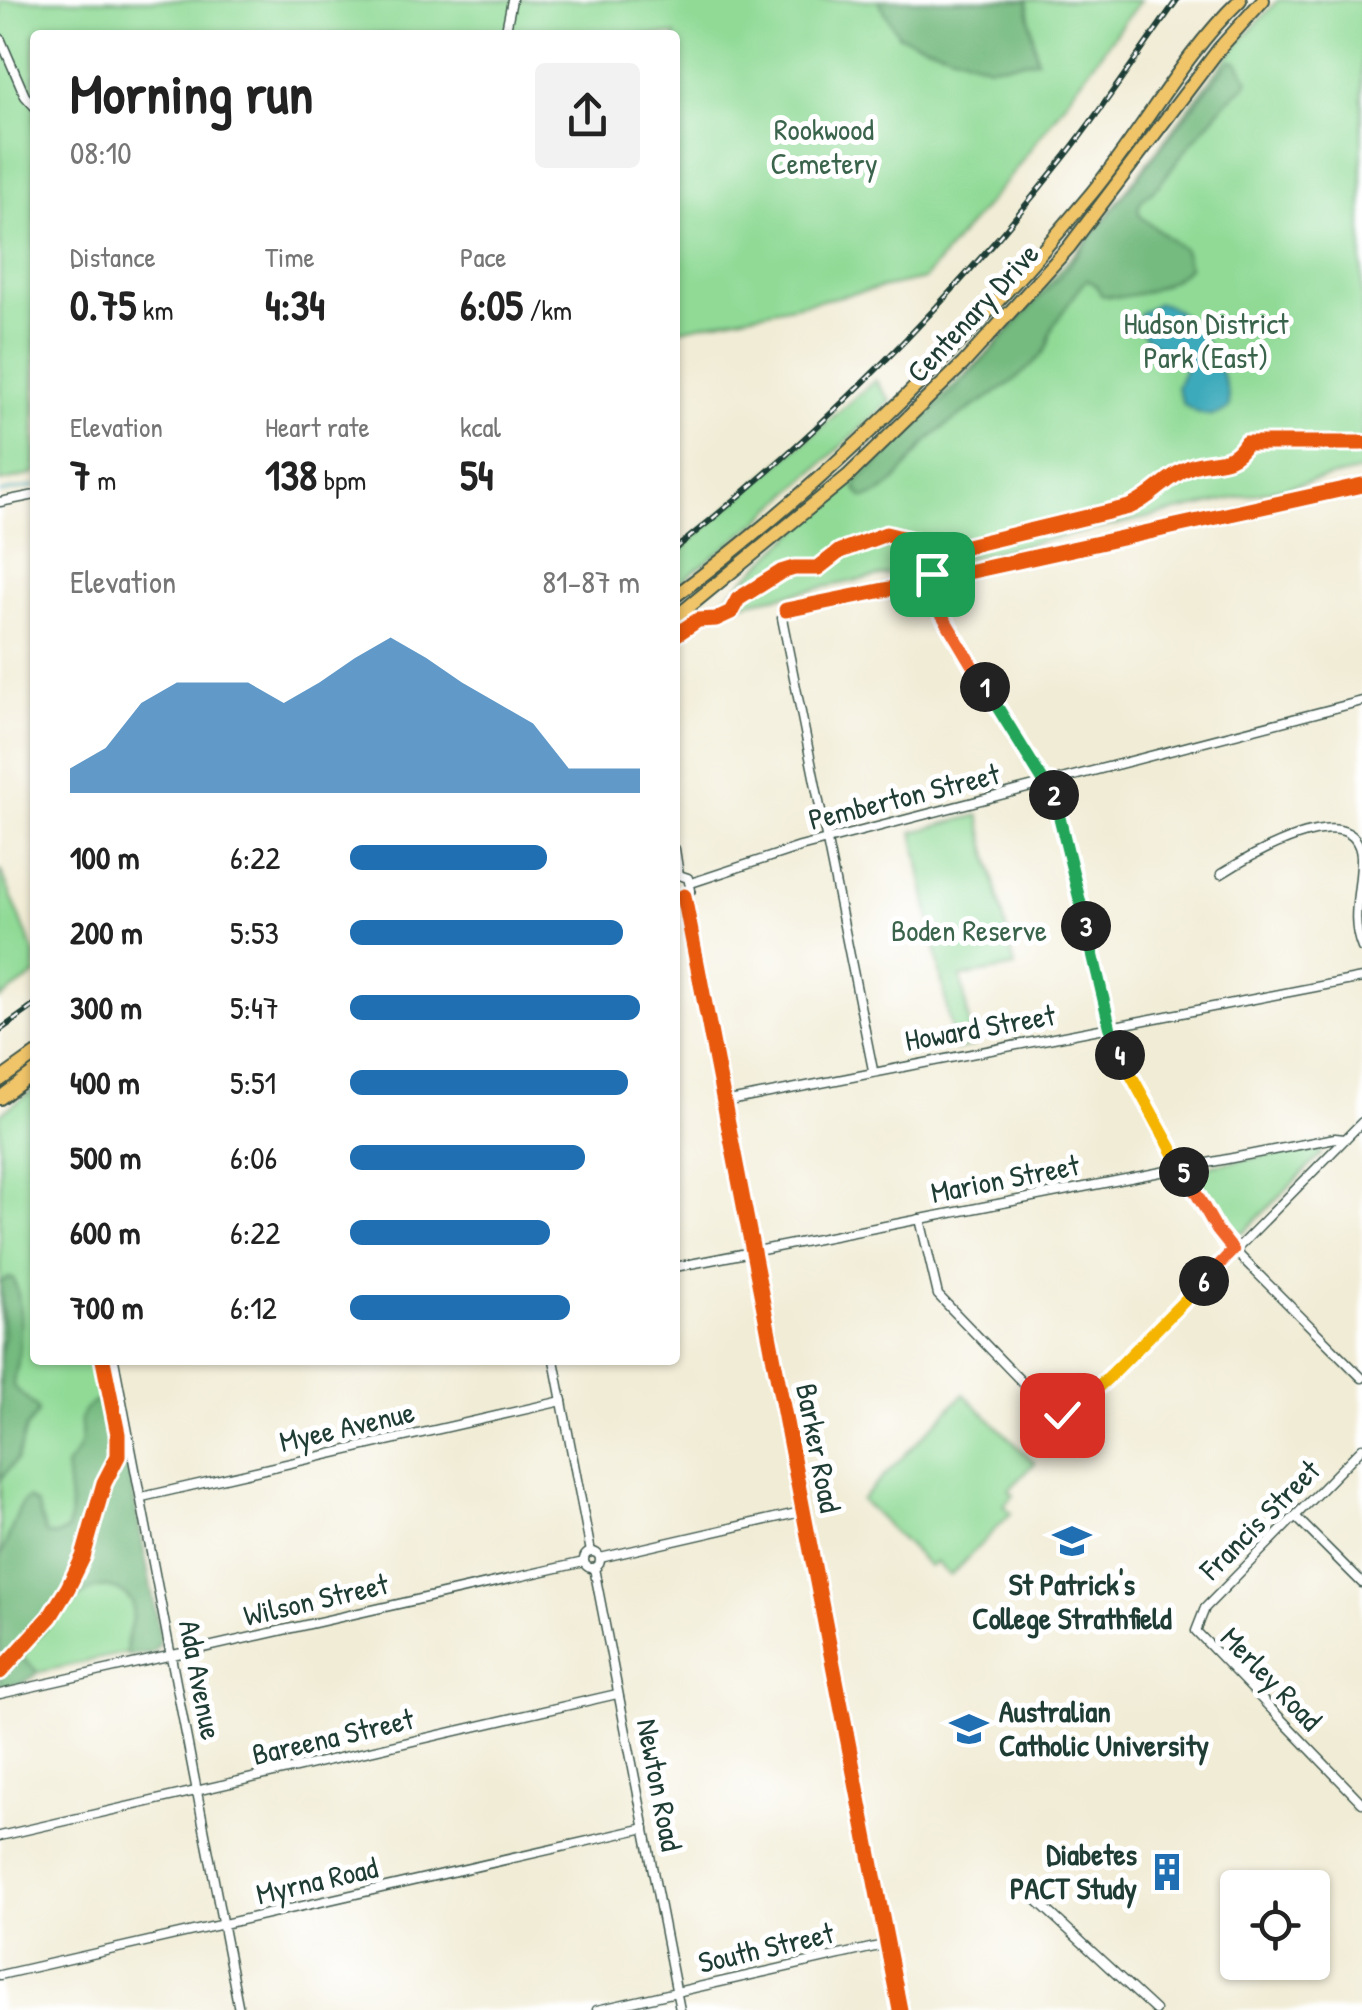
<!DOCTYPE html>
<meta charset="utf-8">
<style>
body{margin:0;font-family:"Patrick Hand",sans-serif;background:#f2f2f2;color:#222;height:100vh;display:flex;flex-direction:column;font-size:38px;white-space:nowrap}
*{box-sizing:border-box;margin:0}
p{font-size:32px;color:#767676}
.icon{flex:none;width:55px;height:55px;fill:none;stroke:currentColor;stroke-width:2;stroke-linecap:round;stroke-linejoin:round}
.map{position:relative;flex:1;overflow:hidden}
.side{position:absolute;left:30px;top:30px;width:650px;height:1335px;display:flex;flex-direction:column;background:#fff;border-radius:10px;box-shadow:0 2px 8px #0004}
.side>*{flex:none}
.fabs{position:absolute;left:1220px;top:1870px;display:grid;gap:20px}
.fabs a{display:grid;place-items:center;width:110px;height:110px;border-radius:10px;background:#fff;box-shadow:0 2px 8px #0004;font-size:50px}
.pin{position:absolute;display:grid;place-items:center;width:85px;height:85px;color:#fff;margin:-42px;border-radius:20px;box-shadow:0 5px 15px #0006}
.km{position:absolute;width:50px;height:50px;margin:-25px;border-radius:50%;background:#222;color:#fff;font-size:28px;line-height:50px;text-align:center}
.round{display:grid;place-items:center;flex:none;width:105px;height:105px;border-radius:10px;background:#f2f2f2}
.overview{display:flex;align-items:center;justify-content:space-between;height:170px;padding:0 40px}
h1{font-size:55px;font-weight:700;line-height:75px}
.metrics{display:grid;grid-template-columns:repeat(3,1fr);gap:15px;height:170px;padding:10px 40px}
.metrics div{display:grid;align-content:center}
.metrics b{font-size:42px;font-weight:700}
.metrics small{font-size:28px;font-weight:400}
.metrics p{font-size:28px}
.chart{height:280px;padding:20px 40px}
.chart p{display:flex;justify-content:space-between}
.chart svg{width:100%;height:180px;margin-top:10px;fill:#1f6fb2;opacity:.7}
ul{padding:0 40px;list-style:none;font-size:32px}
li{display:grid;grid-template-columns:160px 120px 1fr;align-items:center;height:75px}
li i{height:25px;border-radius:12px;background:#1f6fb2}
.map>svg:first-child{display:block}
</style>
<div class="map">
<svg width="1362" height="2010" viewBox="0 0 1362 2010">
<rect width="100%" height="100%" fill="#fff"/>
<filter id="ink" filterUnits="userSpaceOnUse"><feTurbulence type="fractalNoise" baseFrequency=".01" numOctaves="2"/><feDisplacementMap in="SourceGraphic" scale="20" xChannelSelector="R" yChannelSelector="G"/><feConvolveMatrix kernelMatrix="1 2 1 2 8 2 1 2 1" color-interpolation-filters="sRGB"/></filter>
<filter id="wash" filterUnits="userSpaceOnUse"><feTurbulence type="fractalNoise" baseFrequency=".0048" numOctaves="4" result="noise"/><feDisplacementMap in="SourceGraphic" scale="40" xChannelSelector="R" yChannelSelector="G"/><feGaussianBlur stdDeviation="2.25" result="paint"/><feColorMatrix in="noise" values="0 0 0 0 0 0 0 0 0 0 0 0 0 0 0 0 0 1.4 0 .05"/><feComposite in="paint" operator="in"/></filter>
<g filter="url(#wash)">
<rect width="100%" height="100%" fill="#f1ecd5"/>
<!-- green -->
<g fill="#90da96" stroke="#588c65" stroke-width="2.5">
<path d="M0,0H1140L1015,170L924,279L675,330V35H35V474L0,482Z"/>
<path d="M1278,0H1362V470L926,567L713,609L984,357L1103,221L1236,46Z"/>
<path d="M875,380L891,401L759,521L675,586V554Z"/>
<path d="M979,815L1015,967L961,977L973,1046L955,1050L913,832Z"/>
<path d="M0,869L35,954V975L0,999Z"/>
<path d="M35,1089V1360H100L155,1642L152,1647L0,1681V1114Z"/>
<path d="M1316,1147L1321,1149L1320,1156L1244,1232L1228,1231L1201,1186L1200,1176L1212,1165Z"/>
<path d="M964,1394L1035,1463L1009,1490L1014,1495L1004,1505L1011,1513L950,1576L936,1562L930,1567L861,1500Z"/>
</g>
<!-- forest -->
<g fill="#74ba7f" stroke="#4a7c5a" stroke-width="2.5">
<path d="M878,0H1027L1037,60L989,66L899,36Z"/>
<path d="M1233,60L1239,63L1248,80L1246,86L1229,99L1189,146L1160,184L1141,201L1138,210L1141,217L1184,250L1189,267C1168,288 1131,301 1101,295L1096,285L1087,280C1083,283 1054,323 1052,329C1048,337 1051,343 1045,350C1015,390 966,405 930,439C908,458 897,494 863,498L855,488L858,482L954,391L1060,276L1227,64Z"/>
<path d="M8,1278L14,1279C23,1304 21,1336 18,1362C17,1371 13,1377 13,1386L36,1407L38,1413L26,1428L17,1459L0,1480V1356L4,1336L0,1283Z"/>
<path d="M97,1401L105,1402L116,1409L121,1429L160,1635L159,1645L152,1653L127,1656C123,1639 136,1621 132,1602C95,1556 48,1630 22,1654L23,1659L36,1670V1675L21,1684L0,1687V1558L21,1504L28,1498L37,1505L46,1534L54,1536L68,1530L71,1513L66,1466C71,1460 78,1453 80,1445C86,1423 70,1417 97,1401Z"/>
</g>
<!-- water -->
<path fill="#3caabb" stroke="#2e7478" stroke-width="2.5" d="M1158,303C1192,306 1231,376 1229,407C1214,421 1198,415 1183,404L1177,387L1185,369L1178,355C1157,346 1136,342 1140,313Z"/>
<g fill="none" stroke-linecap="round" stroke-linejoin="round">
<!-- stream -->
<path stroke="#3caabb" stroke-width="2.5" d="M0,493L35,486"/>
</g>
</g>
<g filter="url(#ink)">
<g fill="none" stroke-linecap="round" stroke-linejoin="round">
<!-- minor casing -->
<g stroke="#3e574c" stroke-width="11">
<g id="minor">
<path d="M505,35L512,0"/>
<path d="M0,38L25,96L35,107"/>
<path d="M0,502L35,495"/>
<circle cx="927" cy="582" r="9"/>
<path d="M936,579L1362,485"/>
<path d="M928,591L1045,784"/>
<path d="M1051,783L1110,1027L1123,1060L1223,1239L1362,1378"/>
<path d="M675,849L679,875"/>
<path d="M1221,874C1245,859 1355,793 1361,856C1362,888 1349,917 1362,948"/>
<path d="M679,875L688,878L691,890L684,896"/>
<path d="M691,883L800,847L1362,701"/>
<path d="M684,896L900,2010"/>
<path d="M873,1070L782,618L792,607L918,583"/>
<path d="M724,1102L1362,978"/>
<path d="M920,1219L938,1295L1044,1405L1058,1414H1067L1134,1353L1362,1122"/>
<path d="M675,1267L1335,1138L1345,1139"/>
<path d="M114,1360L239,2010"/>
<path d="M554,1360L591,1552"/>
<path d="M1362,1448L1205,1608L1196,1631L1362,1803"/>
<path d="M142,1497L562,1401"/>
<path d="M1296,1517L1362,1583"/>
<circle cx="592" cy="1560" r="8"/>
<path d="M600,1558L801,1512"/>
<path d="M594,1568L680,2010"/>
<path d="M0,1694L584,1562"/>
<path d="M0,1836L617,1694"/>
<path d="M1018,1883L1155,2010"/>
<path d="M0,1975L645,1828"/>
<path d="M597,2010L888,1944"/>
</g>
</g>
<!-- trunk casing -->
<g stroke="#3e574c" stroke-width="16">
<g id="trunk">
<path d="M675,596C831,480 967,343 1091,194C1143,131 1181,57 1240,0"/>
<path d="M675,618L848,476L963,364L1069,247L1219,49L1263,0"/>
<path d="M0,1080L35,1055"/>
<path d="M0,1098L35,1072"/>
</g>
</g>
<!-- minor -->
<use href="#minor" stroke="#fff" stroke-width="8"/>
<!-- trunk -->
<use href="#trunk" stroke="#f0c469" stroke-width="12"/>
<!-- rail casing -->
<g stroke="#1f3d34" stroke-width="6">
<g id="rail">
<path d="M675,549C821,433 951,302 1066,155C1105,105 1140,52 1177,0"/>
<path d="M0,1030L35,1005"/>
</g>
</g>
<!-- rail -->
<use href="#rail" stroke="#fff" stroke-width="2.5" stroke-dasharray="8" stroke-linecap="butt"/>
<!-- cycleway casing -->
<g stroke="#fff" stroke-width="21">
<g id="cycleway">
<path d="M936,579L1362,485"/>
<path d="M786,610L918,583"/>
<path d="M675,632L677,634L698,620L716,619L731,612L738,599L781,572L794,568H818L840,551L886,534L950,550L1129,507C1152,498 1167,476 1190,467C1212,458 1231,468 1246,443H1362"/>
<path d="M684,896L900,2010"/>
<path d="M0,1672L50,1617L68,1588L83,1557L104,1483L118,1456V1434L103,1360"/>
</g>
</g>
<!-- cycleway -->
<use href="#cycleway" stroke="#e8590c" stroke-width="15"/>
</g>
</g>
<g fill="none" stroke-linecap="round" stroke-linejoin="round" filter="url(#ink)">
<!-- split-1 casing -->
<g stroke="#fff" stroke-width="20">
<path id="split-1" d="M932,574L936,581L928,591L932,598L985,687"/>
</g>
<!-- split-2 casing -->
<g stroke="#fff" stroke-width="20">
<path id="split-2" d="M985,687L1045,784L1051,782L1054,795"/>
</g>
<!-- split-3 casing -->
<g stroke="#fff" stroke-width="20">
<path id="split-3" d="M1054,795L1086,926"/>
</g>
<!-- split-4 casing -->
<g stroke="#fff" stroke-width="20">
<path id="split-4" d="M1086,926L1110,1027L1120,1055"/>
</g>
<!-- split-5 casing -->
<g stroke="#fff" stroke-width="20">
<path id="split-5" d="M1120,1055L1184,1172"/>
</g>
<!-- split-6 casing -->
<g stroke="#fff" stroke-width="20">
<path id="split-6" d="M1184,1172L1217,1230L1233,1250L1204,1281"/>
</g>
<!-- split-7 casing -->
<g stroke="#fff" stroke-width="20">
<path id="split-7" d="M1110,1376L1204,1281"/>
</g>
<!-- split-8 casing -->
<g stroke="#fff" stroke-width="20">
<path id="split-8" d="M1062,1415L1072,1411L1110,1376"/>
</g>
<!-- split-1 -->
<use href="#split-1" stroke="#f0652b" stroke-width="12"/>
<!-- split-2 -->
<use href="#split-2" stroke="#22a559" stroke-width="12"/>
<!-- split-3 -->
<use href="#split-3" stroke="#22a559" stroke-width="12"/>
<!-- split-4 -->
<use href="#split-4" stroke="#22a559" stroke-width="12"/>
<!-- split-5 -->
<use href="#split-5" stroke="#f5b400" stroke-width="12"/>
<!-- split-6 -->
<use href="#split-6" stroke="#f0652b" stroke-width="12"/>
<!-- split-7 -->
<use href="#split-7" stroke="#f5b400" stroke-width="12"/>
<!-- split-8 -->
<use href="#split-8" stroke="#f5b400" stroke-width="12"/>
</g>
<!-- icons -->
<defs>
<g id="school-bare" transform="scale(3)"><path d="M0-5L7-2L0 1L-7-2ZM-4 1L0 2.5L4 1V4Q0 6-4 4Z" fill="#1f6fb2" stroke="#fff" stroke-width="2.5" paint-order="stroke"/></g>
<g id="university-bare" transform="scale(3)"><path d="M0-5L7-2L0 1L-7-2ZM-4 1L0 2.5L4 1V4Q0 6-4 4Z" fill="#1f6fb2" stroke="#fff" stroke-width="2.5" paint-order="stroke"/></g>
<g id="building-bare" transform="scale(3)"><path d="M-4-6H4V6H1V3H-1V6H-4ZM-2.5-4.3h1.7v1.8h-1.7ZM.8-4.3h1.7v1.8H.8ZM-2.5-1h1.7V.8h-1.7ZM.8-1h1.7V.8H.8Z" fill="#1f6fb2" stroke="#fff" stroke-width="2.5" paint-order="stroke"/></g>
</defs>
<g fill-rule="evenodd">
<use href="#school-bare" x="1072" y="1541"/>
<use href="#university-bare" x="969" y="1729"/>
<use href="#building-bare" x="1167" y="1872"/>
</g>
<g text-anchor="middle" stroke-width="10" stroke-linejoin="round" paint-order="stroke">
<!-- park labels -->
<g font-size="30" fill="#3b644c" stroke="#fff">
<text x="824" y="140">Rookwood<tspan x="824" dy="34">Cemetery</tspan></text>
<text x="1206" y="334">Hudson District<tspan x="1206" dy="34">Park (East)</tspan></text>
<text x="969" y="941">Boden Reserve</text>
</g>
<!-- street labels -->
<g font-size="30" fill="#1f3d34" stroke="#fff">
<text transform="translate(973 313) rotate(-47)" y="10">Centenary Drive</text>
<text transform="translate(904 797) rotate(-14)" y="10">Pemberton Street</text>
<text transform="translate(980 1028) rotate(-10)" y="10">Howard Street</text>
<text transform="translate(1005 1179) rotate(-11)" y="10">Marion Street</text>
<text transform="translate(347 1427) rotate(-13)" y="10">Myee Avenue</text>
<text transform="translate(818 1448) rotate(79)" y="10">Barker Road</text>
<text transform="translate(1260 1520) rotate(-45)" y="10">Francis Street</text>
<text transform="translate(316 1600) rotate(-13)" y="10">Wilson Street</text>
<text transform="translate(1271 1679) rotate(46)" y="10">Merley Road</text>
<text transform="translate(200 1680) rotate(79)" y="10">Ada Avenue</text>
<text transform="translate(333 1737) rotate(-13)" y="10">Bareena Street</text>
<text transform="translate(659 1785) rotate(79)" y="10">Newton Road</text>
<text transform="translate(317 1881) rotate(-13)" y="10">Myrna Road</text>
<text transform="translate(766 1948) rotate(-13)" y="10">South Street</text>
</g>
<!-- poi labels -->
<g font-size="30" font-weight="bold" fill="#1f3d34" stroke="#fff">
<text x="1072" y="1595">St Patrick's<tspan x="1072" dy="34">College Strathfield</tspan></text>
<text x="999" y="1722" text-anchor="start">Australian<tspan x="999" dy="34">Catholic University</tspan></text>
<text x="1137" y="1865" text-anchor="end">Diabetes<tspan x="1137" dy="34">PACT Study</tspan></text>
</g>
</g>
</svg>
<div class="fabs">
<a><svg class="icon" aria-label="locate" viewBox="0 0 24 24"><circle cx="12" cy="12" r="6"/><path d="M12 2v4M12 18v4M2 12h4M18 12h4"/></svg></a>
</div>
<div class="pin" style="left:932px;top:574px;background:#1e9e55"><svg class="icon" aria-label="arrive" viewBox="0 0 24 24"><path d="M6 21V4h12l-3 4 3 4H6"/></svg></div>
<div class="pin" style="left:1062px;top:1415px;background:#d93025"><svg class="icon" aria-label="check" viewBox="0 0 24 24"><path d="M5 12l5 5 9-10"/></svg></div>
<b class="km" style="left:985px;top:687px">1</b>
<b class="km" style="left:1054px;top:795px">2</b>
<b class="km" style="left:1086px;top:926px">3</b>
<b class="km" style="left:1120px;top:1055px">4</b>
<b class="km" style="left:1184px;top:1172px">5</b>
<b class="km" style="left:1204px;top:1281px">6</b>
<section class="side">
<div class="overview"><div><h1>Morning run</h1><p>08:10</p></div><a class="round"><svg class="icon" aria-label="share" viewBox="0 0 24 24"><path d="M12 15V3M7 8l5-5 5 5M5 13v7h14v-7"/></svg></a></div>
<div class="metrics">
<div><p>Distance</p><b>0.75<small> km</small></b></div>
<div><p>Time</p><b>4:34</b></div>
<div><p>Pace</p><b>6:05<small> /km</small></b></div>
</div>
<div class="metrics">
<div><p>Elevation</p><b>7<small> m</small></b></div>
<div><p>Heart rate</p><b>138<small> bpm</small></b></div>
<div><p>kcal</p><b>54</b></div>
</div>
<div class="chart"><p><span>Elevation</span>81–87 m</p>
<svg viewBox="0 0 160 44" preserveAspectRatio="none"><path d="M0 44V38L10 33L20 22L30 17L40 17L50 17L60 22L70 17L80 11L90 6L100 11L110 17L120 22L130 27L140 38L150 38L160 38V44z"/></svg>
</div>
<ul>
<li><b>100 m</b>6:22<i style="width:68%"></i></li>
<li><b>200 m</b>5:53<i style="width:94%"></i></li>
<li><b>300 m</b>5:47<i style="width:100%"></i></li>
<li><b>400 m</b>5:51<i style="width:96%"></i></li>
<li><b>500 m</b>6:06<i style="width:81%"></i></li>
<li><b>600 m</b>6:22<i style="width:69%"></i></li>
<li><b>700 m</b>6:12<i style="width:76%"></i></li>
</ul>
</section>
</div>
